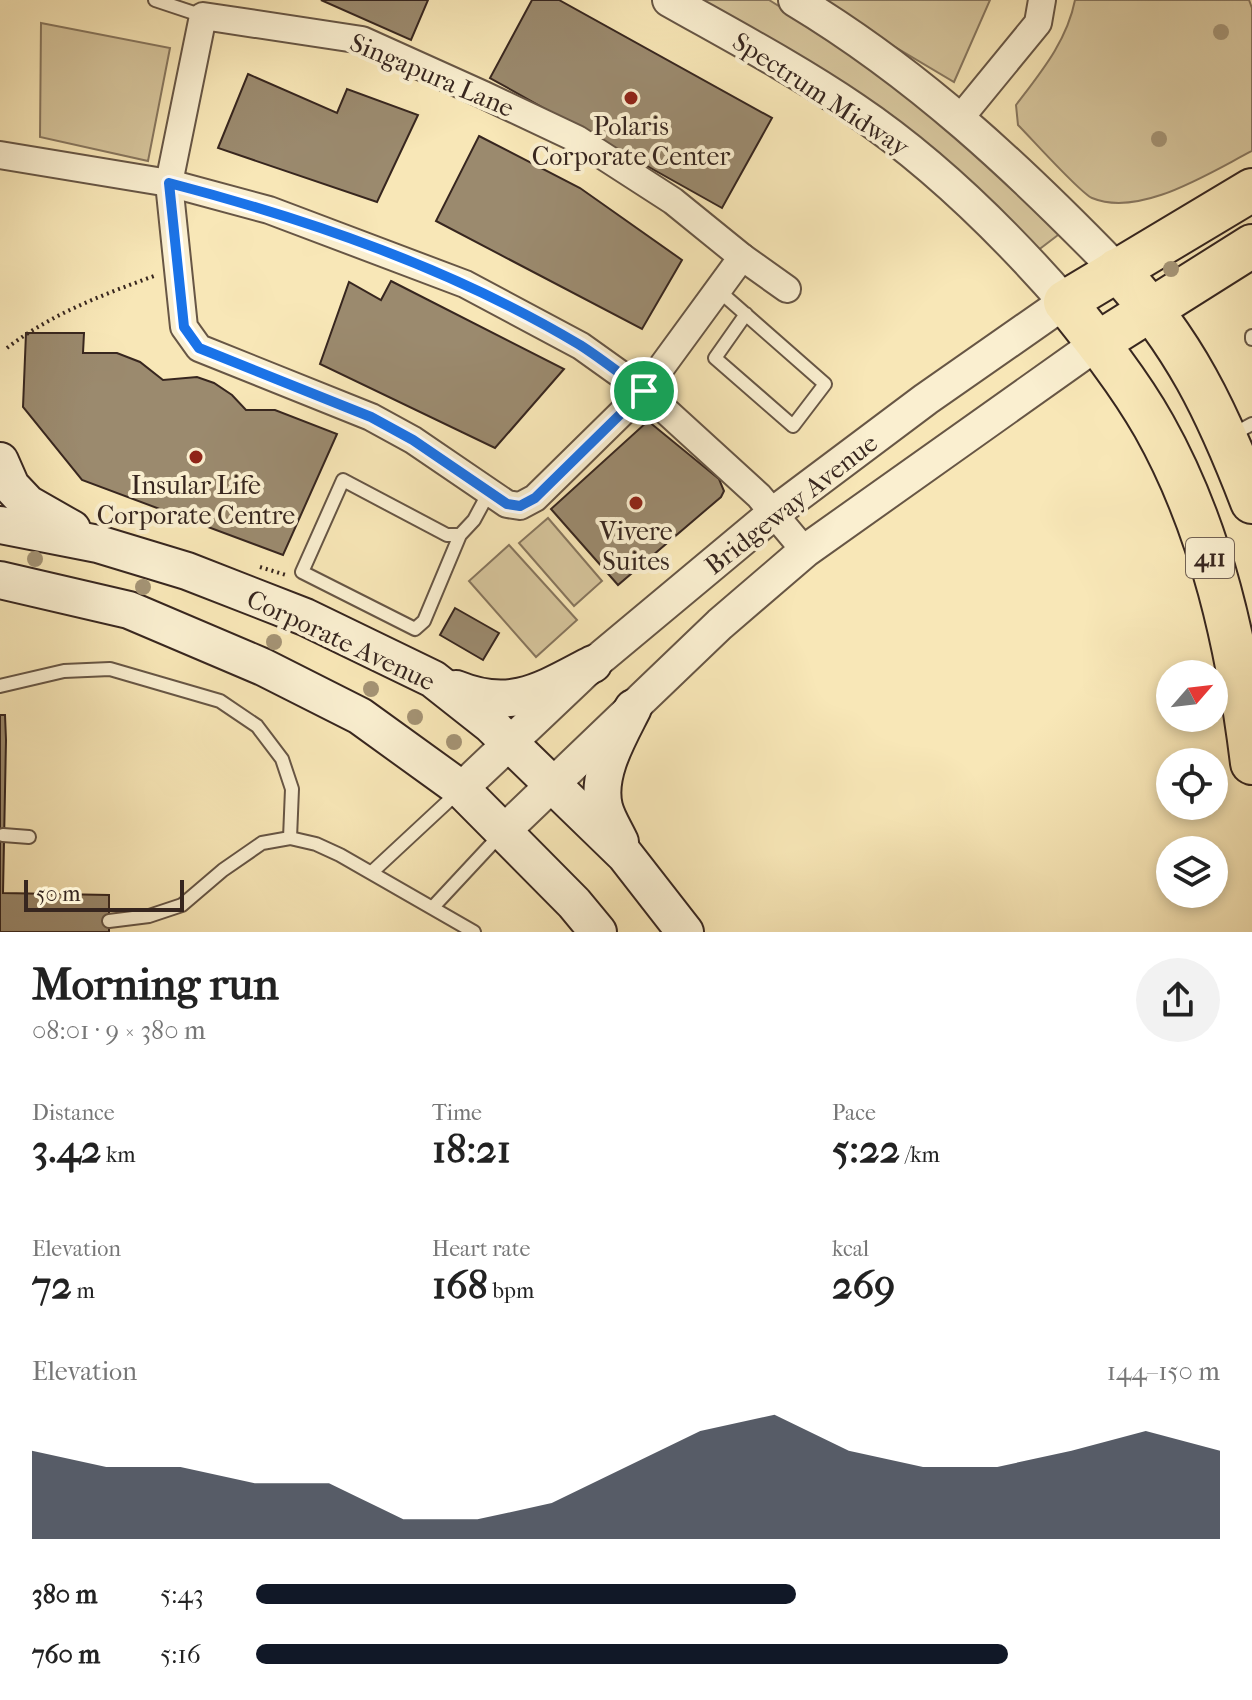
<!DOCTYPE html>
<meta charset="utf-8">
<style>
body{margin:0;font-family:"IM FELL French Canon",serif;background:#f2f2f2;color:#222;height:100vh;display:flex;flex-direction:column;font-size:30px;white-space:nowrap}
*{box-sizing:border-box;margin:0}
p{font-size:26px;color:#767676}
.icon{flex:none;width:44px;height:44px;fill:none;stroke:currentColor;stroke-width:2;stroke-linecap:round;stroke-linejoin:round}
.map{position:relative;height:932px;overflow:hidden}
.details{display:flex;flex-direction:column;background:#fff;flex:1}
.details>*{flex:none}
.needle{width:52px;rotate:62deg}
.fabs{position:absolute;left:1156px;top:660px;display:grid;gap:16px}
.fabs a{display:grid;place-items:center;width:72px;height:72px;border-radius:50%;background:#fff;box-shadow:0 4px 12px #0003;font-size:40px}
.scale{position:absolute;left:24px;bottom:20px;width:160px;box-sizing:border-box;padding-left:8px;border:4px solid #37261f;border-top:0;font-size:22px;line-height:28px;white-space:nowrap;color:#37261f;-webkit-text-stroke:6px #faefd0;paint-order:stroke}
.pin{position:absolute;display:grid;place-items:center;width:68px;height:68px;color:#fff;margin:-34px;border:4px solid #fff;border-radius:50%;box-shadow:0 2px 8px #0007}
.round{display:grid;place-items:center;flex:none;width:84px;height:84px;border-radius:42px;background:#f2f2f2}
.headline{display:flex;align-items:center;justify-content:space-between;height:136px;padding:0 32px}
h1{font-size:44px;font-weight:800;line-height:60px}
.stats{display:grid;grid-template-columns:repeat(3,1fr);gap:12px;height:136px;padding:8px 32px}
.stats div{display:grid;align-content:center}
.stats b{font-size:40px;font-weight:800}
.stats small{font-size:22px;font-weight:400}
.stats p{font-size:22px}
.chart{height:224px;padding:16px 32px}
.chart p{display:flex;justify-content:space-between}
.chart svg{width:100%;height:144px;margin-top:8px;fill:#111827;opacity:.7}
ul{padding:0 32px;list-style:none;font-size:26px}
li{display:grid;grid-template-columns:128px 96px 1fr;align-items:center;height:60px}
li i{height:20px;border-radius:10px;background:#111827}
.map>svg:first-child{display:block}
</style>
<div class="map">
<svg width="1252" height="932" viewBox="0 0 1252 932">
<rect width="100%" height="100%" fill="#f8e7b7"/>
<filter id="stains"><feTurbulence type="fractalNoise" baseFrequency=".0025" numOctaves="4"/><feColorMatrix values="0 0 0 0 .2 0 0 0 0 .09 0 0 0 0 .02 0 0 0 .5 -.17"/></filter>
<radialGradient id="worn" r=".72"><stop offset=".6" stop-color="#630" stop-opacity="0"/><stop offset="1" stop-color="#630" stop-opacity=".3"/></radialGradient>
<!-- green -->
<g fill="#d7c69d" stroke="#87765e" stroke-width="2">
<path d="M696,0H769L840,44L919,102L1062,232L1037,251Z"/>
<path d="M816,0H990L954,82Z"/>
<path d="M1075,0H1249L1252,8V151C1209,173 1140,218 1092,198C1080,193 1031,138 1018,125L1016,105C1041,72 1067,41 1075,0Z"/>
<path d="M41,23L170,48L148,161L40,137Z"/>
<path d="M548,518L602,581L574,606L519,543Z"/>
<path d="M509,545L577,620L536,657L469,581Z"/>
</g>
<!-- building -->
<g fill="#9b8a6e" stroke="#37261f" stroke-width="2">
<path d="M321,0H428L411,40Z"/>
<path d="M532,0H559L772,118L722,208L490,78Z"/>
<path d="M248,74L337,113L347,89L418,115L377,202L218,148Z"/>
<path d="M479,136L580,188L682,260L642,329L436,221Z"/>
<path d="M391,281L564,369L495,448L320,364L349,282L381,300Z"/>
<path d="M26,333H84L83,353H117L140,362L163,380L197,377L214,383L232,395L246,410H275L337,434L283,555L82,480L23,407Z"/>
<path d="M648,421L719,479L724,491L721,497L618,585L551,509Z"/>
<path d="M455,608L499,633L483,660L440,635Z"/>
<path d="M0,715H5L6,740L3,893L109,895V932H0Z"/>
</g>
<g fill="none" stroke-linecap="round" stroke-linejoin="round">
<!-- service casing -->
<g stroke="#675645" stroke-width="16">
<g id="service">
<path d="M155,0L203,16"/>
<path d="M718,290L825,384L793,426L715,358L746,314"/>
<path d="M1252,336V339"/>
<path d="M1230,436L1252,424"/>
<path d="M460,535L424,621L415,629L302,572L343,480L447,535H460L474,520L488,494"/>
<path d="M0,686L64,671L110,669L220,701L257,726L282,759L292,789L290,838"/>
<path d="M3,835L29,837"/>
<path d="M372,872L457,793"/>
<path d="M434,906L502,833"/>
<path d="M109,921L149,916L182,905L223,870L262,843L290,838L316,844L340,855L474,932"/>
</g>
</g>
<!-- minor casing -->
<g stroke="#675645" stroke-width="30">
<g id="minor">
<path d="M203,16L362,40L484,95L577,139L673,201L742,257L644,391L535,498L520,506L507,504L413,440L371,417L199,348L184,327L169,183Z"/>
<path d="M961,117L1038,23L1042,0"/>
<path d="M0,155L169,183L269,210L465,284L581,346L644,391L759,496L805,551"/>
<path d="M742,257L787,289"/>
</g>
</g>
<!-- tertiary casing -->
<g stroke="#675645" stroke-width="36">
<g id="tertiary">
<path d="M795,0C918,74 1018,168 1117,270"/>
<path d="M461,789L593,664L774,513L926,399L1065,302C1002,230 933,162 854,109C795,69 731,35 669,0"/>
<path d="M504,831L720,624L805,551L1098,343"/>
</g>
</g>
<!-- secondary casing -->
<g stroke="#37261f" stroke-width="40">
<g id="secondary">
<path d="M0,461L11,486L28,504L72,529"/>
<path d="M0,525L98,544L187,571L305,617L433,679L490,724L625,855L685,932"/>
<path d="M0,580L129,610L263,667L360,716L461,789L574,903L598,932"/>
<path d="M456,689C512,712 543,690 593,664"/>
<path d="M620,842C615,831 607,819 604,807C596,774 619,736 633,708"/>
</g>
</g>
<!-- trunk casing -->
<g stroke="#37261f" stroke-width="46">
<g id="trunk">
<path d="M1252,190L1065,302C1097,342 1129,382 1154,426C1212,529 1238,648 1252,763"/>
<path d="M1117,270C1184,342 1217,411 1252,502"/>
<path d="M1098,343L1252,246"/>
</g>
</g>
<!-- path -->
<g stroke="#37261f" stroke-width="4" stroke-dasharray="2 4" stroke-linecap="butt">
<path d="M7,348C51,314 102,295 154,276"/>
<path d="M260,567L286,575"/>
</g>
<!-- service -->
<use href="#service" stroke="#faefd0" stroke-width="12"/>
<!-- minor -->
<use href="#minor" stroke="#faefd0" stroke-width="26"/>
<!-- tertiary -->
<use href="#tertiary" stroke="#faefd0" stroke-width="32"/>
<!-- secondary -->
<use href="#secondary" stroke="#faefd0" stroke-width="36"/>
<!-- trunk -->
<use href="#trunk" stroke="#f8e7b7" stroke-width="42"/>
</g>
<!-- trees -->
<g fill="#a49374">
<circle cx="1221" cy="32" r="8"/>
<circle cx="1159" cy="139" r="8"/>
<circle cx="1171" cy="269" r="8"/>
<circle cx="35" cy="559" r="8"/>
<circle cx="143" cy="587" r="8"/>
<circle cx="274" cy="642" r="8"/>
<circle cx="371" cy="689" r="8"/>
<circle cx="415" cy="717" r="8"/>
<circle cx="454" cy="742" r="8"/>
</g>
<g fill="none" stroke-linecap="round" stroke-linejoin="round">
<!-- route casing -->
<g stroke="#fff" stroke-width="16">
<path id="route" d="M169,183C311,220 453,269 580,345C602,359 623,376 644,391L535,498L520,506L507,504L413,440L371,417L199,348L184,327Z"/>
</g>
<!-- route -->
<use href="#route" stroke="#1a73e8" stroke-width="10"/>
</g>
<!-- markers -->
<g fill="#8f2418" stroke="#faefd0" stroke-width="3">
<circle cx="631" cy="98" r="8"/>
<circle cx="196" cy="457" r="8"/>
<circle cx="636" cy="503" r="8"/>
</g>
<g text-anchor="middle" stroke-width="8" stroke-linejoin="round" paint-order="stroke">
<!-- shield labels -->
<rect fill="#faefd0" stroke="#726254" stroke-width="2" x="1186" y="538" width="48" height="40" rx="6"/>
<g font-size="24" font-weight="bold" fill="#37261f">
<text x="1210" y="566">411</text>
</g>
<!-- street labels -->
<g font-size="26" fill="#37261f" stroke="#faefd0">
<text transform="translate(432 75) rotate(23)" y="9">Singapura Lane</text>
<text transform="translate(821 94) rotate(33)" y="9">Spectrum Midway</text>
<text transform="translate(791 504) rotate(-38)" y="9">Bridgeway Avenue</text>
<text transform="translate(341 640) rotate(25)" y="9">Corporate Avenue</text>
</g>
<!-- poi labels -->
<g font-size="26" fill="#37261f" stroke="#faefd0">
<text x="631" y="135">Polaris<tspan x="631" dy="30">Corporate Center</tspan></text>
<text x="196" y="494">Insular Life<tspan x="196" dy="30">Corporate Centre</tspan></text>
<text x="636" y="540">Vivere<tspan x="636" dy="30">Suites</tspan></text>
</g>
</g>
<rect width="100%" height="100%" filter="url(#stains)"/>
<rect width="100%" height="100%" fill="url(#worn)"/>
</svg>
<div class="fabs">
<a><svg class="needle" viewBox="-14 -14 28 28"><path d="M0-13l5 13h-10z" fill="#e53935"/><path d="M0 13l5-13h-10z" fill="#767676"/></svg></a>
<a><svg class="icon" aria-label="locate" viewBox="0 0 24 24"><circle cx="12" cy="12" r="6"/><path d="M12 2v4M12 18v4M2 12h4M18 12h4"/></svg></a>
<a><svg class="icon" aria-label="layers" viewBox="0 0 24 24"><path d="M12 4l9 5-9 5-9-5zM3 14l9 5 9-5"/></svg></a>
</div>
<div class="scale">50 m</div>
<div class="pin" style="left:644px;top:391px;background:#1e9e55"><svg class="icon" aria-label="arrive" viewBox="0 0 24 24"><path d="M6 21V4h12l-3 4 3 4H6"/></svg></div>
</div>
<section class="details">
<div class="headline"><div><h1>Morning run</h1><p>08:01 · 9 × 380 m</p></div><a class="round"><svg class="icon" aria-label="share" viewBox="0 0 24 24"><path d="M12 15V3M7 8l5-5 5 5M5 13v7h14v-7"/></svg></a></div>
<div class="stats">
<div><p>Distance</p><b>3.42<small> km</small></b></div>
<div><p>Time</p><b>18:21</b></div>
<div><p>Pace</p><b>5:22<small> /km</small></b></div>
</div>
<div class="stats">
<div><p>Elevation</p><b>72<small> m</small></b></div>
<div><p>Heart rate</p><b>168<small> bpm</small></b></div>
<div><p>kcal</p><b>269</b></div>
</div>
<div class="chart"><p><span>Elevation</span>144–150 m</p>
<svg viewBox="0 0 160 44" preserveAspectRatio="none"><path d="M0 44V17L10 22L20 22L30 27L40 27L50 38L60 38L70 33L80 22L90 11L100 6L110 17L120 22L130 22L140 17L150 11L160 17V44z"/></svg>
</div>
<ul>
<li><b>380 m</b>5:43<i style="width:56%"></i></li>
<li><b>760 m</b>5:16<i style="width:78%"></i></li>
</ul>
</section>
